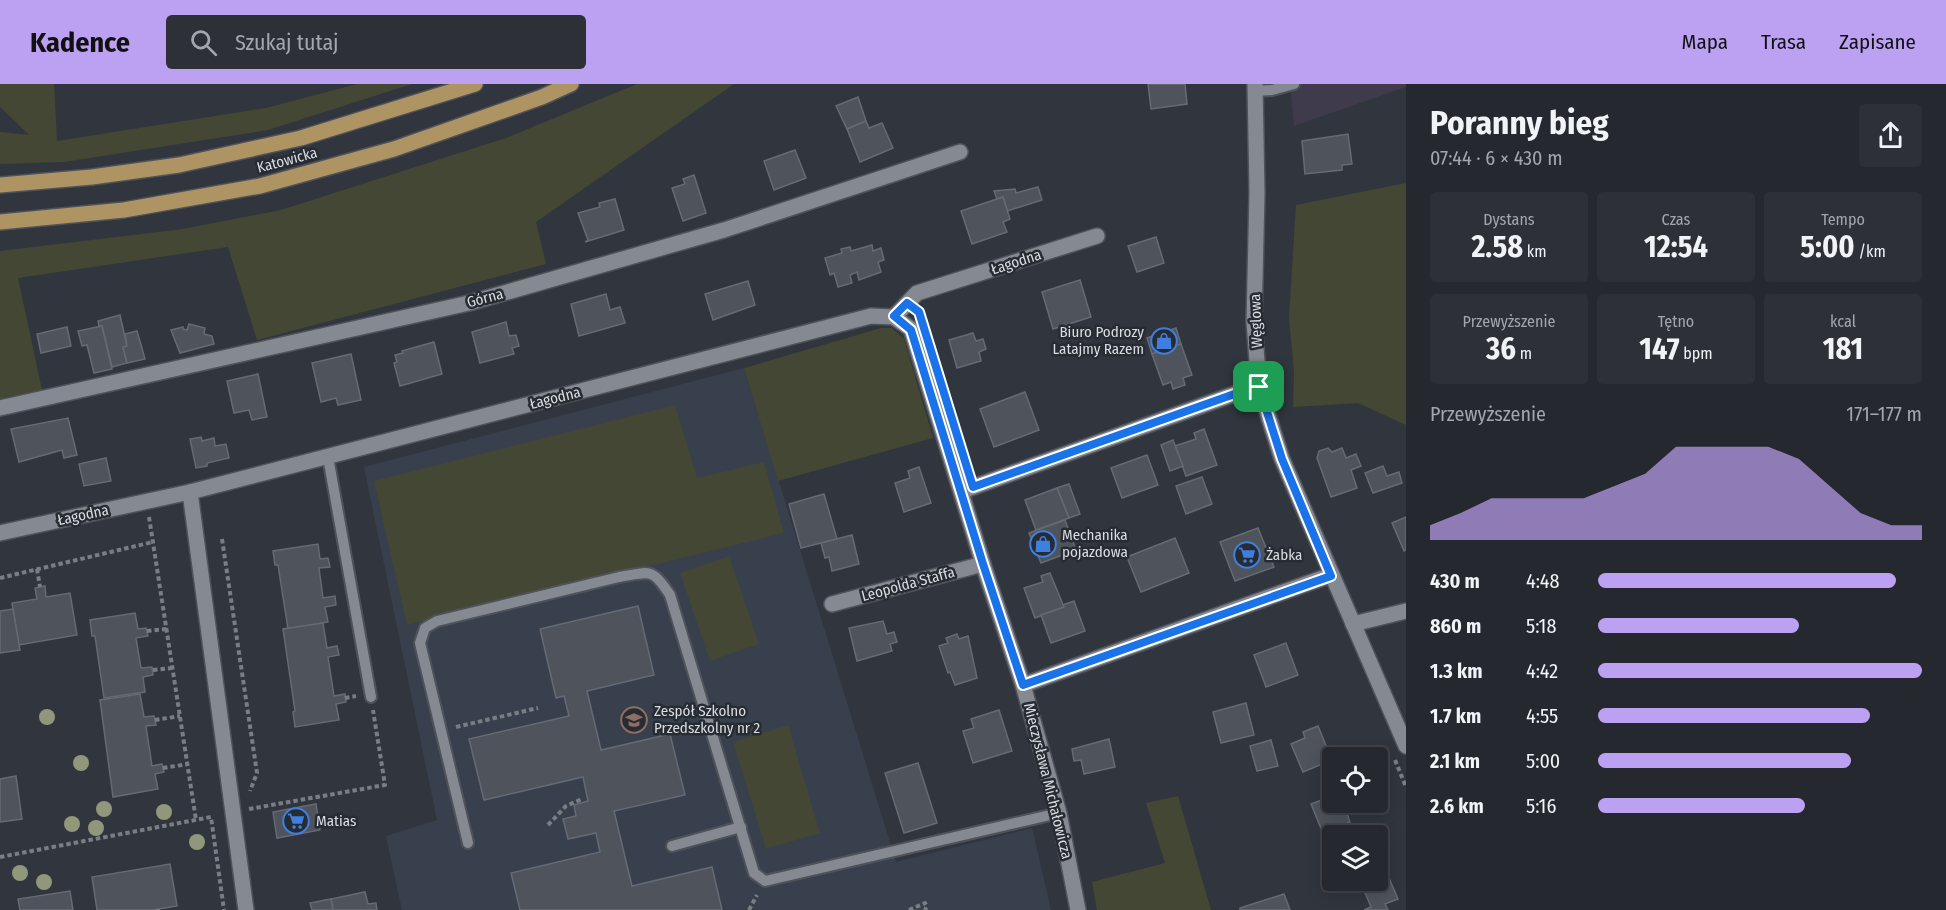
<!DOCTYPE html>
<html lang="pl">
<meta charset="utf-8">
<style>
body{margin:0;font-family:"Fira Sans Condensed",sans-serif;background:#2d3036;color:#f1f3f6;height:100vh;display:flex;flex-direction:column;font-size:22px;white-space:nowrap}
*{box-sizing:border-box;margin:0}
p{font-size:20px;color:#a3a6aa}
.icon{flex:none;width:33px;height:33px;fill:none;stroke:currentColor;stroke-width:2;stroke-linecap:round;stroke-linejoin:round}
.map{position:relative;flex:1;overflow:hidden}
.side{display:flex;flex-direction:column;background:#25282e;width:540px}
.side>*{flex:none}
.tools{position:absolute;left:1322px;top:663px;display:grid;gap:12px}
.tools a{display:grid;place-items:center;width:66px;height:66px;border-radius:6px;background:#25282e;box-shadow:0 3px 15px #0003,0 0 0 2px #42444a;font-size:30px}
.pin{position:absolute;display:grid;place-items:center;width:51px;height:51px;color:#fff;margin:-26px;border-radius:12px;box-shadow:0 3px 9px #0006}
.round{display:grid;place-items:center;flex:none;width:63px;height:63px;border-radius:6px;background:#2d3036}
.overview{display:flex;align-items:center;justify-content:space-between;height:102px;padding:0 24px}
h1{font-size:33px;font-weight:700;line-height:45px}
.stats{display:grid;grid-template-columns:repeat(3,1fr);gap:9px;height:102px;padding:6px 24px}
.stats div{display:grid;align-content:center;border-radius:6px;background:#2d3036;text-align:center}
.stats b{font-size:30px;font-weight:700}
.stats small{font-size:16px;font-weight:400}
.stats p{font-size:16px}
.chart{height:168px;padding:12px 24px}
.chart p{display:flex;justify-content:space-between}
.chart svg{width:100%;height:108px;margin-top:6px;fill:#bca0f2;opacity:.7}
ul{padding:0 24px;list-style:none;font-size:20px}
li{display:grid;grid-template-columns:96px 72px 1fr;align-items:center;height:45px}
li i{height:15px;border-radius:8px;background:#bca0f2}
header{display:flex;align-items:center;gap:36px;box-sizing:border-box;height:84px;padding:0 30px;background:#bca0f2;color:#111}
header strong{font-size:28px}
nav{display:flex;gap:33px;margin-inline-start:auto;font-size:21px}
.search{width:420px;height:54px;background:#2d3036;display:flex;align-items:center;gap:15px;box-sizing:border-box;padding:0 21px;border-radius:6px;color:#a3a6aa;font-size:22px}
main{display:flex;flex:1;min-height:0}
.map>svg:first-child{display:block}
</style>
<header>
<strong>Kadence</strong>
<div class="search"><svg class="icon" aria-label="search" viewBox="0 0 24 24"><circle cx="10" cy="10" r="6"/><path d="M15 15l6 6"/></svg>Szukaj tutaj</div>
<nav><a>Mapa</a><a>Trasa</a><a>Zapisane</a></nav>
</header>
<main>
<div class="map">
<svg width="1406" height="826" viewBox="0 0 1406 826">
<rect width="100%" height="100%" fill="#31363e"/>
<!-- commercial -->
<path fill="#3f3a4c" d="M1290,0H1406V3L1294,42Z"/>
<!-- built -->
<path fill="#38404d" d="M744,284L896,778L1032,744L1051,826H402L386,752L437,736L364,383Z"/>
<!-- green -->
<g fill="#434733">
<path d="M0,0H54L57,57L266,24L357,0H412L268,46L64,78L0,80V48L29,51L0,23Z"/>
<path d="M637,0H734L536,138L546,180L257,256L228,163L18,194L42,306L0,315V167L183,145L281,126L506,54Z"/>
<path d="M1406,99V341L1358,319L1293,323L1294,288L1289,234L1296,121Z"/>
<path d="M881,244H892L904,255L933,354L778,397L744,284Z"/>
<path d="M675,321L697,394L764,378L784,449L407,541L374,397Z"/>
<path d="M729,472L759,560L710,577L680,489Z"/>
<path d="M788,641L820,749L766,765L733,658Z"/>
<path d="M1178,712L1211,826H1097L1092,798L1165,779L1146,719Z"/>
</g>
<!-- building -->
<g fill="#4f545c" stroke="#656a73" stroke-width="1.5">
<path d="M1148,0H1185L1187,20L1151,25Z"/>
<path d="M858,13L866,37L847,45L836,22Z"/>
<path d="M866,37L869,44L882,39L893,64L860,78L847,45Z"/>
<path d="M1348,50L1352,80L1342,81V86L1305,90L1302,57Z"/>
<path d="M795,66L806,94L774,106L764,77Z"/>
<path d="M694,91L706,129L683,137L672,104L685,100L683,95Z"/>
<path d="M1038,103L1042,116L1007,127L1003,113L997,115L994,107L1015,105L1016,109Z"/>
<path d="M1003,113L1010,135L1003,138L1007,148L972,160L961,127Z"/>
<path d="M615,115L624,146L585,158L588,156L578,129L600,123L599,119Z"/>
<path d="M1156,153L1164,179L1137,188L1128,162Z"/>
<path d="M872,161L873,167L881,164L884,176L878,178L881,188L859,196L857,188L850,191L852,199L838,203L834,189L830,191L825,174L842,169L841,165L850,163L851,167Z"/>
<path d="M1080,196L1091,233L1053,245L1042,208Z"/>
<path d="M748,197L755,221L713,236L705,210Z"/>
<path d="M606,210L610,226L620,223L625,239L579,252L571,220Z"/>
<path d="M120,231L127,262L123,263L127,279L112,283L102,242H99L98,237Z"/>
<path d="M506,238L509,252L516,251L519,262L512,264L514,270L480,279L472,248Z"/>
<path d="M189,240L205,244L204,250L212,252L214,260L180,269L171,246L183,243V245L187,246Z"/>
<path d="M102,242L112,285L94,289L87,261L82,262L78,247Z"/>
<path d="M67,243L71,262L41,269L37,250Z"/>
<path d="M1176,244L1181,260L1152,270L1147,254Z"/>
<path d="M137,247L145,275L127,279L123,263L127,262L125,250Z"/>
<path d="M973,249L976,257L983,255L986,265L979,268L981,277L957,284L949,256Z"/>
<path d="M434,258L442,290L400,302L394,279L397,278L395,271L403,269L402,267Z"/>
<path d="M1181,260L1192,291L1183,294L1185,301L1173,305L1171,298L1163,301L1152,270Z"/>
<path d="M351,270L361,316L338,321L336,314L321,318L312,279Z"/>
<path d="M258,290L267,333L252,336L249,326L234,329L227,297Z"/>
<path d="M1025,308L1039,346L994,363L980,325Z"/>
<path d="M68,334L77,371L64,374L62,366L19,378L11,345Z"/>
<path d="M1204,345L1217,381L1186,392L1175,362L1196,355L1194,349Z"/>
<path d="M201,353L202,357L214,354L215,362L226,360L229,374L207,379V382L196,384L190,355Z"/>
<path d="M1173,356L1183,382L1170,387L1161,361Z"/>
<path d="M1328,364L1332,368L1342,364L1346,374L1356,370L1361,382L1351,386L1357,404L1331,413L1317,374L1319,367Z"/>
<path d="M1147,371L1158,401L1122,414L1111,384Z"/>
<path d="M106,374L111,397L84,402L79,380Z"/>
<path d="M1383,382L1387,392L1399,388L1402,399L1373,409L1365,389Z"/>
<path d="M919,383L931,419L904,428L895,399L910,394L908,387Z"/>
<path d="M1202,393L1212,420L1186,430L1176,402Z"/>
<path d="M1069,400L1080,430L1069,434L1057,404Z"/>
<path d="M1057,404L1069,434L1036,446L1025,416Z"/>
<path d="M824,410L837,455L801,464L789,420Z"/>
<path d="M1406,433V466L1404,467L1392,439Z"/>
<path d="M1065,436L1076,466L1041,479L1029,449Z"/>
<path d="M1258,444L1274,483L1235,497L1220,458Z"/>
<path d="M852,451L859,480L832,487L829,473L825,474L821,459Z"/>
<path d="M1175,454L1189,489L1141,508L1127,473Z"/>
<path d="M318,460L320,475L328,474L330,483L319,484L323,514L335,512L336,521L325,523L328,538L288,545L278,481H275L273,467Z"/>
<path d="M1050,489L1064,523L1035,534L1024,504L1043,498L1041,492Z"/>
<path d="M45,502L46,513L70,509L77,551L19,561L12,519L37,515L35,504Z"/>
<path d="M1074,517L1085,547L1051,559L1041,531L1064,523L1063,521Z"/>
<path d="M638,522L654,591L587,607L601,666L670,650L685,711L614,727L632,802L712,783L722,826H520L511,789L600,768L596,749L568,755L563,735L576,732L574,721L588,717L583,693L484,716L469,655L569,632L564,612L556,614L540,545Z"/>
<path d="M13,525L20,566L0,569V527Z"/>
<path d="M135,529L138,545L146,544L148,552L136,554L141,584L152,583L153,591L143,593L145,608L104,614L95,552H92L90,536Z"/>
<path d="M883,537L887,550L894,548L897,558L890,560L892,567L857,577L849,544Z"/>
<path d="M323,539L327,564L337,562L339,571L328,573L334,612L345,610L346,618L336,620L339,636L295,643L293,628L295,627L283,545Z"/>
<path d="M957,550L959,555L968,552L977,594L955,601L950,588L948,589L939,562L948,559L946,554Z"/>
<path d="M1286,559L1298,591L1266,603L1254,571Z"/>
<path d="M140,610L144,633L154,632L156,641L146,642L152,682L162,680L164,688L155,690L158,705L113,713L100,616Z"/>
<path d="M1246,619L1254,651L1221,659L1213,628Z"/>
<path d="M999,626L1012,667L973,679L963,647L974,644L971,635Z"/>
<path d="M1318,642L1332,676L1303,688L1291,660L1305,654L1303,648Z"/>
<path d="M1109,655L1115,683L1084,690L1081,676L1074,677L1072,665Z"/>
<path d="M1271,656L1278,682L1257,687L1250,662Z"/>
<path d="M918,679L937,739L904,749L885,689Z"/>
<path d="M16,692L22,735L0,738V695Z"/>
<path d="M1332,712V718H1343L1350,738L1341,742L1344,752H1332V762L1329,764L1311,720Z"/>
<path d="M316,720L320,746L277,754L273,728Z"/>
<path d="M170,780L177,822L153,826H97L92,793Z"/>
<path d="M1389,794L1398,815L1385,820L1388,826H1364L1371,823L1363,804Z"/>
<path d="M70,807L73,826H20L18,815Z"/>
<path d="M365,808L368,820L376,819L377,826H333L331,815Z"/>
<path d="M1284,810L1290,826H1240V824Z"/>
<path d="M331,815L333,826H312L310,819Z"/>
</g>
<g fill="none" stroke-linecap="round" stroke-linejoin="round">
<!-- service casing -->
<g stroke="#4f5259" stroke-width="14">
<g id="service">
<path d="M1255,7L1272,6L1294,0"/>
<path d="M328,373L371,613"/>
<path d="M468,759L420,559L425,544L437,537L619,493C650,488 652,483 670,511L754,789L765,797L1059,729"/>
<path d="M672,762L741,743"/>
</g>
</g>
<!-- minor casing -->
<g stroke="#4f5259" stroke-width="18">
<g id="minor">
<path d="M894,233L911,245L983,480L1023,601L1059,729L1078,826"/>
<path d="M0,324L469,219L724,146L960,68"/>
<path d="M962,407L1240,308L1259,303"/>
<path d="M190,408L246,826"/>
<path d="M0,449L190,408L871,232L894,233L917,209L1097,152"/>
<path d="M832,520L983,480"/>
<path d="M1353,540L1406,527"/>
<path d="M1023,601L1331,491"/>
</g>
</g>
<!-- tertiary casing -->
<g stroke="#4f5259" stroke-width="18">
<path id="tertiary" d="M1255,0L1257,109L1254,238L1259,303L1282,375L1406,662"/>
</g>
<!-- primary casing -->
<g stroke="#4f5259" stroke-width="18">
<g id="primary">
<path d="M0,101L92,93L179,81L301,54L475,0"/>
<path d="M0,138L124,126L260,102L394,65L542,13L571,0"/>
</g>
</g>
<!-- path -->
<g stroke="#797d84" stroke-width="4" stroke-dasharray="4.5 3" stroke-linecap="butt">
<path d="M149,433L196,736"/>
<path d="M222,455L257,689L250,707"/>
<path d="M37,485L40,503"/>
<path d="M0,494L153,458"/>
<path d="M147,547L167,545"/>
<path d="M153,586L173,584"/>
<path d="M345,614L356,612"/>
<path d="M155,636L180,632"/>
<path d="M456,643L538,624"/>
<path d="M1395,676L1406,703"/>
<path d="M163,684L188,680"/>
<path d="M249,725L385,701L373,626"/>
<path d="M548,741L566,722L582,715"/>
<path d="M0,773L211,733L224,826"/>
<path d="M158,825V826"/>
<path d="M749,826L757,811"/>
<path d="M909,826L925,819L927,822L925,826"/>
</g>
<!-- service -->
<use href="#service" stroke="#848992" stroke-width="10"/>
<!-- minor -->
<use href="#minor" stroke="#848992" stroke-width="15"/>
<!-- tertiary -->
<use href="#tertiary" stroke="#848992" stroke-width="15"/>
<!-- primary -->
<use href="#primary" stroke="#ae9363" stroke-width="15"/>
</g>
<!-- trees -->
<g fill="#90977b">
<circle cx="47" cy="633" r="8"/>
<circle cx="81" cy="679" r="8"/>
<circle cx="104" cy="725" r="8"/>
<circle cx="164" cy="728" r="8"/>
<circle cx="72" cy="740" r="8"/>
<circle cx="96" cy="744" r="8"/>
<circle cx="197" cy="758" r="8"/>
<circle cx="20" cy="789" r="8"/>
<circle cx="44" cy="798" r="8"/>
</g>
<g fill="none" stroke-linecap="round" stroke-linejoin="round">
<!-- route casing -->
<g stroke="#fff" stroke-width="12">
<path id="route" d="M907,219L919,228L973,403L1240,308L1259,303L1282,375L1331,492L1023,601L983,480L911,246L894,232Z"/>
</g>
<!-- route -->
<use href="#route" stroke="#1a73e8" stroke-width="8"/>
</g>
<!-- icons -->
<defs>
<g id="shop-ring" transform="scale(1.35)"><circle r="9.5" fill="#272c33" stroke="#3f7fe0" stroke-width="1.5"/><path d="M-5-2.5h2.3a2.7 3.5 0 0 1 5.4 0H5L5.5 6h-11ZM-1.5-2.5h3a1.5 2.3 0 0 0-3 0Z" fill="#3f7fe0"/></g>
<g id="supermarket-ring" transform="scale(1.35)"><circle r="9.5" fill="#272c33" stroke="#3f7fe0" stroke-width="1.5"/><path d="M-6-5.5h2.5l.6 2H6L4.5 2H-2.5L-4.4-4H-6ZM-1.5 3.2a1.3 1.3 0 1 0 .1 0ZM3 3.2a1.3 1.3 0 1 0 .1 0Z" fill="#3f7fe0"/></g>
<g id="school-ring" transform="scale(1.35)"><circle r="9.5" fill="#272c33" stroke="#8d6e63" stroke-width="1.5"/><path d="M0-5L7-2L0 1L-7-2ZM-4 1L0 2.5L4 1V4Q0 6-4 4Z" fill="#8d6e63"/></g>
</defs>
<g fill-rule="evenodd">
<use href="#shop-ring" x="1164" y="257"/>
<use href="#shop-ring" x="1043" y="460"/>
<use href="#supermarket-ring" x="1247" y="471"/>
<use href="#school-ring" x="634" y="636"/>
<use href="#supermarket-ring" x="296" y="737"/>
</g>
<g text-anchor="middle" stroke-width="5" stroke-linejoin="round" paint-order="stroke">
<!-- street labels -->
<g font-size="15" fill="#d9dce1" stroke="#272c33">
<text transform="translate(287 76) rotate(-15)" y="5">Katowicka</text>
<text transform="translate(1016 178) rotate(-18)" y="5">Łagodna</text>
<text transform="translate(485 214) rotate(-15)" y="5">Górna</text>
<text transform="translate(1256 237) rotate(-92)" y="5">Węglowa</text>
<text transform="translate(555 314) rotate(-14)" y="5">Łagodna</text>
<text transform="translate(83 431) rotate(-12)" y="5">Łagodna</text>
<text transform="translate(908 500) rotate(-15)" y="5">Leopolda Staffa</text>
<text transform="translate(1048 697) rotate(76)" y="5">Mieczysława Michałowicza</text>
</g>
<!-- poi labels -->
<g font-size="15" fill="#d9dce1" stroke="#272c33" text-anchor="start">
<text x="1144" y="253" text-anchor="end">Biuro Podrozy<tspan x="1144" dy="17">Latajmy Razem</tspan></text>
<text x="1062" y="456">Mechanika<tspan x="1062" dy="17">pojazdowa</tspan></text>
<text x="1266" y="476">Żabka</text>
<text x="654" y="632">Zespół Szkolno<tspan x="654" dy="17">Przedszkolny nr 2</tspan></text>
<text x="316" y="742">Matias</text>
</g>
</g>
</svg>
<div class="tools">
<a><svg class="icon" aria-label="locate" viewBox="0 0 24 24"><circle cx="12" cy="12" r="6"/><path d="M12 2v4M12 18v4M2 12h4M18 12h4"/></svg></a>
<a><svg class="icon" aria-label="layers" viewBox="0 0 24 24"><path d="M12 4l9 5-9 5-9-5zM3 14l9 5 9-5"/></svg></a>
</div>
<div class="pin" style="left:1259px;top:303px;background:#1e9e55"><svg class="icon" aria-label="arrive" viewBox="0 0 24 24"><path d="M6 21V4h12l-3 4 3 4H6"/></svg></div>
</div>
<section class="side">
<div class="overview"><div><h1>Poranny bieg</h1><p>07:44 · 6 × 430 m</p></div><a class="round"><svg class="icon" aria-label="share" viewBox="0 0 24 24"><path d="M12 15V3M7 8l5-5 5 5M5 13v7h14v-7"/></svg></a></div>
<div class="stats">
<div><p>Dystans</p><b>2.58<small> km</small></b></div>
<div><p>Czas</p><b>12:54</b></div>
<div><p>Tempo</p><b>5:00<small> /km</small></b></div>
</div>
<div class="stats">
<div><p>Przewyższenie</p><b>36<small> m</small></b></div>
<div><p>Tętno</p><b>147<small> bpm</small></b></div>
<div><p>kcal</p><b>181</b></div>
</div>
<div class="chart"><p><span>Przewyższenie</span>171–177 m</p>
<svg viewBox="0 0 160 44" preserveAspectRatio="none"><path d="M0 44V38L10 33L20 27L30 27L40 27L50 27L60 22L70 17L80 6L90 6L100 6L110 6L120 11L130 22L140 33L150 38L160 38V44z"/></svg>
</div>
<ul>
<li><b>430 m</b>4:48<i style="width:92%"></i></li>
<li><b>860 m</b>5:18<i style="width:62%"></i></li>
<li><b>1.3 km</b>4:42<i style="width:100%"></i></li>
<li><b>1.7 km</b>4:55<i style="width:84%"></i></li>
<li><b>2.1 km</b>5:00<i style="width:78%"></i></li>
<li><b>2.6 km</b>5:16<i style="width:64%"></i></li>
</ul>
</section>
</main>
